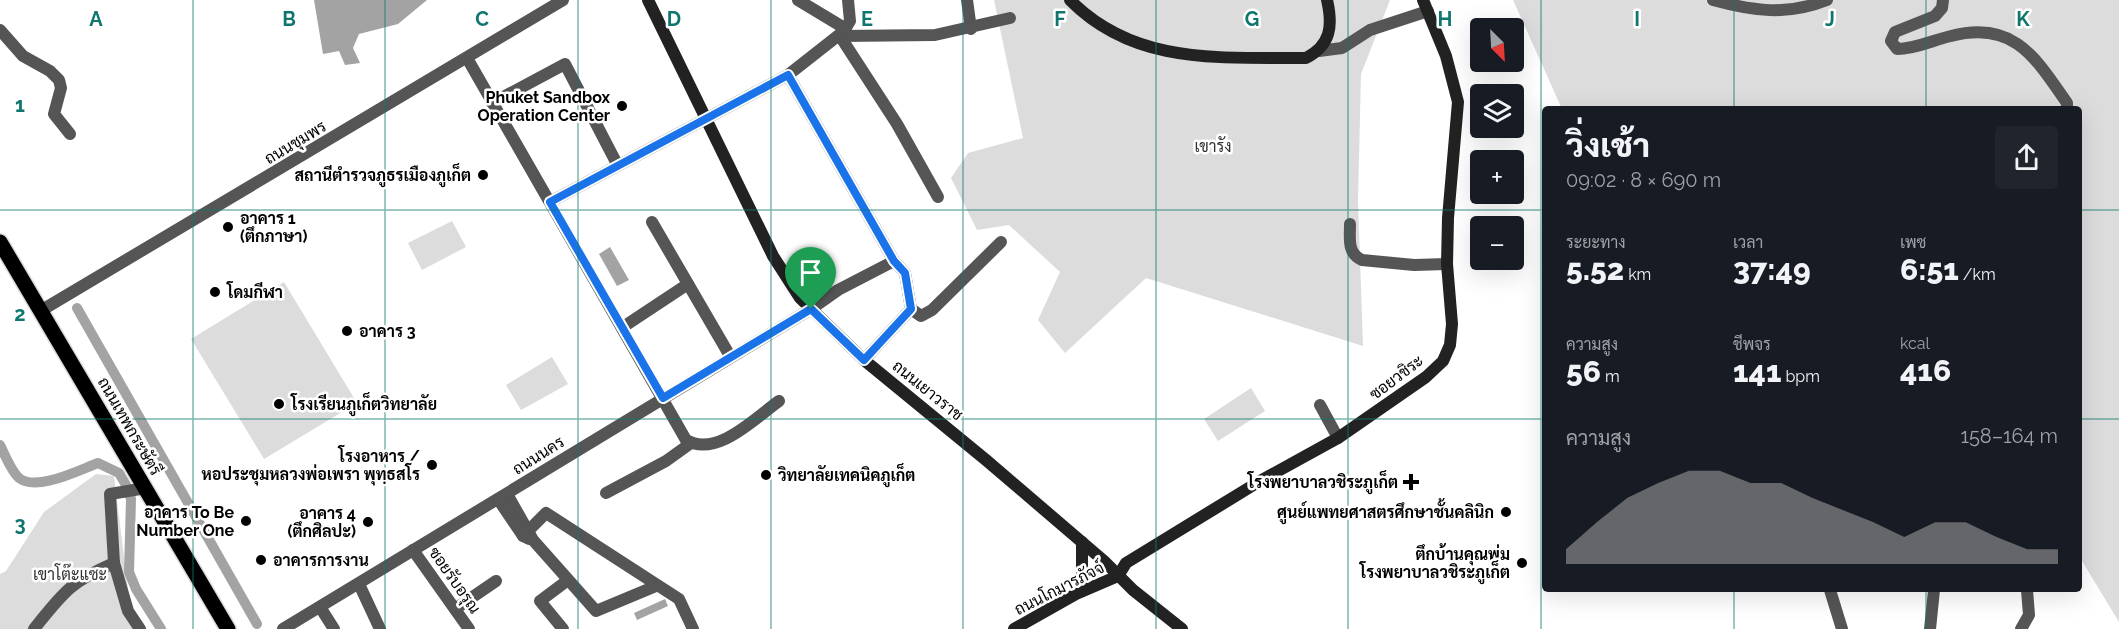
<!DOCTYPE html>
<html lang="th">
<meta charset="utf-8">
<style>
body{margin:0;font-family:Raleway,Sarabun,sans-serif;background:#20242c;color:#f1f3f6;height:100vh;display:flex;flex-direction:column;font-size:22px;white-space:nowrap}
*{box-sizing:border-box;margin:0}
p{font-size:20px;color:#9ea1a6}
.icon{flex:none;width:33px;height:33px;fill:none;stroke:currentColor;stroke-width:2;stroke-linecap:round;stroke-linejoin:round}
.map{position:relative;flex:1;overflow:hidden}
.details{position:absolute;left:1542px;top:106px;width:540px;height:486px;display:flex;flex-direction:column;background:#171b24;border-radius:6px;box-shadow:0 6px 24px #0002}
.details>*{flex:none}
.needle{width:39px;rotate:156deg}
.tools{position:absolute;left:1470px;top:18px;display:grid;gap:12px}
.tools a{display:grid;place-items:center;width:54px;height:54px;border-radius:6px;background:#171b24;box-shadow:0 6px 24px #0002;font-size:30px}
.pin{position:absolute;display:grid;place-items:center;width:51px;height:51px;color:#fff;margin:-62px -26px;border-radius:50% 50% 50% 0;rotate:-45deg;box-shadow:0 0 6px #0007}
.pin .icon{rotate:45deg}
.round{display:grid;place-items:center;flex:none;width:63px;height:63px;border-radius:6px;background:#20242c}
.headline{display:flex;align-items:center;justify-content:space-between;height:102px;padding:0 24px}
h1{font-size:33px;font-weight:800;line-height:45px}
.metrics{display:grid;grid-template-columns:repeat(3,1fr);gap:9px;height:102px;padding:6px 24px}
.metrics div{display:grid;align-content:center}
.metrics b{font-size:30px;font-weight:800}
.metrics small{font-size:16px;font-weight:400}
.metrics p{font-size:16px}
.chart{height:168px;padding:12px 24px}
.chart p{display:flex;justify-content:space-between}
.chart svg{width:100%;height:108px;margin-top:6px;fill:#858687;opacity:.7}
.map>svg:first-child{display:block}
</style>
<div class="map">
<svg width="2119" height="629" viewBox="0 0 2119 629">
<rect width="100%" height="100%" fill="#fff"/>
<!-- green -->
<g fill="#dcdcdc">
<path d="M994,0H1390L1361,74L1358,200L1363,346L1146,278L1065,353L1038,320L1060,272L1009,225L977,230L951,178L968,153L1023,138Z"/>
<path d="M1513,0H2119V622L2079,556V110L1562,109Z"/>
<path d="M452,221L466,247L422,270L408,243Z"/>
<path d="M284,282L357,403L264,459L191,339Z"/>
<path d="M552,357L568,384L521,410L506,385Z"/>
<path d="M1251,388L1265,411L1218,441L1204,419Z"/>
<path d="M96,474L114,476L130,605L144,629H0V574L6,571L44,512Z"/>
</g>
<!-- water -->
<g fill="#a3a3a3">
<path d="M314,0H427L398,24L359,34L353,48L360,63L345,65L339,51L323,54Z"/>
<path d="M610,247L629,280L617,286L599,254Z"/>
<path d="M665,599L668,606L637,620L634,613Z"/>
</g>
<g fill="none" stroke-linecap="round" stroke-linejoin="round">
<!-- canal -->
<g stroke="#a3a3a3" stroke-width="10">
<path d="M77,308L257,624"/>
<path d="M0,445C5,455 11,471 19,478C36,492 79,470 98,463L119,473L126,485L131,499L129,572L136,589L161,629"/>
</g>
<!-- primary casing -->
<g stroke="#dbdbdb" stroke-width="18">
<path id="primary" d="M0,242L228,629"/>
</g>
<!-- street -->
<g stroke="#555" stroke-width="12">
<path d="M798,0L846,29"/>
<path d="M967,0L971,29"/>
<path d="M1713,0C1753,11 1787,16 1827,0"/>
<path d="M1943,0L1942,8L1935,16L1895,32L1891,41L1897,49C1916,49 1933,40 1951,36C2014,20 2035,57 2067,103V110"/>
<path d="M0,30L23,56L50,71L59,80L61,88L54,114L70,134"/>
<path d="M840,36L897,124L938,197"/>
<path d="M840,36L935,35L1010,18"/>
<path d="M1319,51L1342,48L1370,30L1428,11"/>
<path d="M467,58L686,440C717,458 755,418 779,401"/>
<path d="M788,75L894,261L905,273L911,309"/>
<path d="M492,103L565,64L617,164"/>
<path d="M550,202L788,75L844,31L850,21L848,0"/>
<path d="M652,222L730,356"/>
<path d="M1350,224C1350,239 1347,253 1362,260L1414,265L1447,264"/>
<path d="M42,310L563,0"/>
<path d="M623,327L688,284"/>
<path d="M864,360L911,309L921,316L932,310L1001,242"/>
<path d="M1320,405L1338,438"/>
<path d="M606,493L666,461L691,443"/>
<path d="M507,494L533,540L596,611L656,586"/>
<path d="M498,499L523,536L529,539"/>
<path d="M523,536L546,513L679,599L693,629"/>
<path d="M413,550L469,629"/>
<path d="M114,563L110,494L146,488"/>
<path d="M359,584L380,629"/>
<path d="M1830,590L1842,629"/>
<path d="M320,607L334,629"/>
<path d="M455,609L496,581"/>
<path d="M34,629C63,593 70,582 114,563L128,611L140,629"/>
<path d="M283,629L811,309L838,290L894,261"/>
<path d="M563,629L540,601L568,580"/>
<path d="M1930,629L1934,590"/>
<path d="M2021,629L2029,615L2027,590"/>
</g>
<!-- secondary -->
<g stroke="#222" stroke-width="12">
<path d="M648,0L773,256L800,298L864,360L986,460L1104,561L1133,590L1182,629"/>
<path d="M1070,0C1135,66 1221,57 1306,58C1331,45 1333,26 1327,0"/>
<path d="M1118,576L1126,563L1260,481L1338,438L1426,377L1443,361L1450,345L1452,324L1447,264L1448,218L1458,102L1446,56L1423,0"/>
<path d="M1082,591V542"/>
<path d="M1014,629L1076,594L1118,576"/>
</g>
<!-- primary -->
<use href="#primary" stroke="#000" stroke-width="15"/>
</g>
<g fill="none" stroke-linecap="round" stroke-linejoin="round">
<!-- route casing -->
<g stroke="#fff" stroke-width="12">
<path id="route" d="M788,75L894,261L905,273L911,309L864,360L811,309L663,398L550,202Z"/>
</g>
<!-- route -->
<use href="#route" stroke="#1a73e8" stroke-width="8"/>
</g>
<!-- grid -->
<path fill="none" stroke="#0f766e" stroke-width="1.5" stroke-opacity="0.55" d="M193,0V629M385,0V629M578,0V629M771,0V629M963,0V629M1156,0V629M1348,0V629M1541,0V629M1734,0V110M1926,0V110M0,210H1545M2079,210H2119M0,419H1545M2079,419H2119M1734,590V629M1926,590V629"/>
<!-- markers -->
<g fill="#000" stroke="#fff" stroke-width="2">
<circle cx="622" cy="106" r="6"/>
<circle cx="483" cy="175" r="6"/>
<circle cx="228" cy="227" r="6"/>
<circle cx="215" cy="292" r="6"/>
<circle cx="347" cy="331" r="6"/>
<circle cx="279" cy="404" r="6"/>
<circle cx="432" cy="465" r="6"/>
<circle cx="766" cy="475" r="6"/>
<path d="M1408 473h6v6h6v6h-6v6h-6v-6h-6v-6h6z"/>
<circle cx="1506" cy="512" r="6"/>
<circle cx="246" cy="521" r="6"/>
<circle cx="368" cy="522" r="6"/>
<circle cx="261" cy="560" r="6"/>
<circle cx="1522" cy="563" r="6"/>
</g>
<g text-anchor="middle" stroke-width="5" stroke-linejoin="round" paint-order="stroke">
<!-- poi labels -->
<g font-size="16" font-weight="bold" fill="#000" stroke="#fff" text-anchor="end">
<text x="610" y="103">Phuket Sandbox<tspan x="610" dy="18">Operation Center</tspan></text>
<text x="471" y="181">สถานีตำรวจภูธรเมืองภูเก็ต</text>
<text x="240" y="224" text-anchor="start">อาคาร 1<tspan x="240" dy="18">(ตึกภาษา)</tspan></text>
<text x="227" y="298" text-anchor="start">โดมกีฬา</text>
<text x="359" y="337" text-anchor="start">อาคาร 3</text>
<text x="291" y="410" text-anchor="start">โรงเรียนภูเก็ตวิทยาลัย</text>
<text x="420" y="462">โรงอาหาร /<tspan x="420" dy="18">หอประชุมหลวงพ่อเพรา พุทฺธสโร</tspan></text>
<text x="778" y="481" text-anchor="start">วิทยาลัยเทคนิคภูเก็ต</text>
<text x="1398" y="488">โรงพยาบาลวชิระภูเก็ต</text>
<text x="234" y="518">อาคาร To Be<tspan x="234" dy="18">Number One</tspan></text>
<text x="1494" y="518">ศูนย์แพทยศาสตรศึกษาชั้นคลินิก</text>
<text x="356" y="519">อาคาร 4<tspan x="356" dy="18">(ตึกศิลปะ)</tspan></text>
<text x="1510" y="560">ตึกบ้านคุณพุ่ม<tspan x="1510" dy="18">โรงพยาบาลวชิระภูเก็ต</tspan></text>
<text x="273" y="566" text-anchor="start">อาคารการงาน</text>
</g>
<!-- street labels -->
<g font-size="16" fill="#000" stroke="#fff">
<text transform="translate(295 142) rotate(-31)" y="6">ถนนชุมพร</text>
<text transform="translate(1396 377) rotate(-37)" y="6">ซอยวชิระ</text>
<text transform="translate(928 390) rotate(39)" y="6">ถนนเยาวราช</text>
<text transform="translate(130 426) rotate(60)" y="6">ถนนเทพกระษัตรี</text>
<text transform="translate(538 455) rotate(-32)" y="6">ถนนนคร</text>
<text transform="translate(455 580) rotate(55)" y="6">ซอยรับอรุณ</text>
<text transform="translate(1059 588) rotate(-27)" y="6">ถนนโกมารภัจจ์</text>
</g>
<!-- park labels -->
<g font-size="16" fill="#333" stroke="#fff">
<text x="1213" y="152">เขารัง</text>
<text x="70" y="580">เขาโต๊ะแซะ</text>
</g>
</g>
<g font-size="20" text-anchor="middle" font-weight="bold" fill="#0f766e" stroke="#fff" stroke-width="5" stroke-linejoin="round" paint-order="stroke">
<text x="96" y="26">A</text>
<text x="289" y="26">B</text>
<text x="482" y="26">C</text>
<text x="674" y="26">D</text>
<text x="867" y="26">E</text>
<text x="1060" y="26">F</text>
<text x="1252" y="26">G</text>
<text x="1445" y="26">H</text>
<text x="1637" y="26">I</text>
<text x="1830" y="26">J</text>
<text x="2023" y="26">K</text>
<text x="20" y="112">1</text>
<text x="20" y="321">2</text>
<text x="20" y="531">3</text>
</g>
</svg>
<div class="tools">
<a><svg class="needle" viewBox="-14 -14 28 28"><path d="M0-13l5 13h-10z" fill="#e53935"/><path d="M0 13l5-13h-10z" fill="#9ea1a6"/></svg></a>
<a><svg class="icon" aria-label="layers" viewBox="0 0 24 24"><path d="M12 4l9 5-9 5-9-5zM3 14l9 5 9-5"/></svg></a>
<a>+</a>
<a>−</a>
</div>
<div class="pin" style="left:811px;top:309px;background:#1e9e55"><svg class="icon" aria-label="arrive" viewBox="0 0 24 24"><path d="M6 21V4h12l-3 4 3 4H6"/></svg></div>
<section class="details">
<div class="headline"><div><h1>วิ่งเช้า</h1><p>09:02 · 8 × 690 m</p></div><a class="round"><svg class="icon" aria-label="share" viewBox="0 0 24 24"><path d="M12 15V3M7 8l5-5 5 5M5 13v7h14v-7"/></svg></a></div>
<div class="metrics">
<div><p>ระยะทาง</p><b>5.52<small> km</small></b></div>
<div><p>เวลา</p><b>37:49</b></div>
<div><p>เพซ</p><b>6:51<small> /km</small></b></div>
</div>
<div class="metrics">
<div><p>ความสูง</p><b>56<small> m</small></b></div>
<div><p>ชีพจร</p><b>141<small> bpm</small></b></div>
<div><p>kcal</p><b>416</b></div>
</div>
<div class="chart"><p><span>ความสูง</span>158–164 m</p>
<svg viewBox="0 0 160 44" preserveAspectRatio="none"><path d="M0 44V38L10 27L20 17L30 11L40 6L50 6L60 11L70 11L80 17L90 22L100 27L110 33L120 27L130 27L140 33L150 38L160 38V44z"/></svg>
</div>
</section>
</div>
